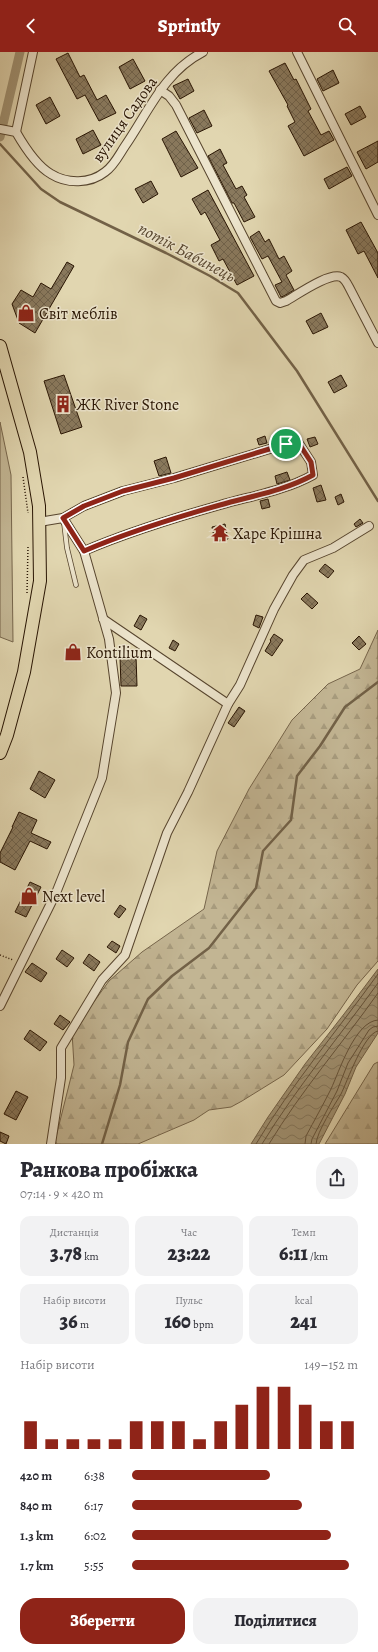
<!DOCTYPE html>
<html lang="uk">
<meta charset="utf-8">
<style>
body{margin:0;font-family:Alegreya,serif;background:#f2f2f3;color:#2b2b33;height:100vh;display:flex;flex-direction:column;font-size:15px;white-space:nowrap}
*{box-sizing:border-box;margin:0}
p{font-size:13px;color:#7c7c81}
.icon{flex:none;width:22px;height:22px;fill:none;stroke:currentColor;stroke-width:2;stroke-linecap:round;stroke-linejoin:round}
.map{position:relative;height:1092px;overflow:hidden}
.panel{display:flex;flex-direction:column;background:#fff;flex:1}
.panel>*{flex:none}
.pin{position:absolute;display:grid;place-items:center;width:34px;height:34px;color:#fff;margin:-17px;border:2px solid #fff;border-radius:50%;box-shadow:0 1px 4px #0007}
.round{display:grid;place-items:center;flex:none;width:42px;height:42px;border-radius:16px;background:#f2f2f3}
.summary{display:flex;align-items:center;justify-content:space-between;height:68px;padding:0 20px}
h1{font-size:22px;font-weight:800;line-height:30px}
.figures{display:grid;grid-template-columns:repeat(3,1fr);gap:6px;height:68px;padding:4px 20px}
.figures div{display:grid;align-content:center;border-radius:10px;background:#f2f2f3;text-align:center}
.figures b{font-size:20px;font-weight:800}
.figures small{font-size:11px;font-weight:400}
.figures p{font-size:11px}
.chart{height:112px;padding:8px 20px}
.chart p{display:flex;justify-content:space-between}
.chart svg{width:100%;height:72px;margin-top:4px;stroke:#8f2418;stroke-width:6}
.button{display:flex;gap:8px;margin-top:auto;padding:8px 20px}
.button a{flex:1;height:46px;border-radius:16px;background:#8f2418;color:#fff;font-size:16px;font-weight:800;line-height:46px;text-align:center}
.button a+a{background:#f2f2f3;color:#2b2b33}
ul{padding:0 20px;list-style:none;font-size:13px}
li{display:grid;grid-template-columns:64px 48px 1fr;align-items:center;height:30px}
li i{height:10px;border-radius:5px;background:#8f2418}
header{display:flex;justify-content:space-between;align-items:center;height:52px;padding:0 20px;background:#8f2418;color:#fff;font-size:18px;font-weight:800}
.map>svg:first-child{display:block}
</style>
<header><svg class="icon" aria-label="back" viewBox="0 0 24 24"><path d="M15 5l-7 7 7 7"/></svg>Sprintly<svg class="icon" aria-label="search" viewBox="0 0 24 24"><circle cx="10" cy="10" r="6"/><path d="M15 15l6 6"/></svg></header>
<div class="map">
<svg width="378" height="1092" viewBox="0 0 378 1092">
<defs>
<pattern id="forest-firs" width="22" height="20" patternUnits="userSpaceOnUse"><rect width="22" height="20" fill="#c2b593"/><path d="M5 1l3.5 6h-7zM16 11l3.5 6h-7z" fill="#a79b7d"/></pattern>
<pattern id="water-waves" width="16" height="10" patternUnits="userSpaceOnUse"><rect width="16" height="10" fill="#a29475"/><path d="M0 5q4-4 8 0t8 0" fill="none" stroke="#84785e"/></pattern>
<pattern id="building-cross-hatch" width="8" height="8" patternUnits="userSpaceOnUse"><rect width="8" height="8" fill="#89795d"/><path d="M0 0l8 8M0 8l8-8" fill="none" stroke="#70624b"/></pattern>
</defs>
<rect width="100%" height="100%" fill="#e1d6b0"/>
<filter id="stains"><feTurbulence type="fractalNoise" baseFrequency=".005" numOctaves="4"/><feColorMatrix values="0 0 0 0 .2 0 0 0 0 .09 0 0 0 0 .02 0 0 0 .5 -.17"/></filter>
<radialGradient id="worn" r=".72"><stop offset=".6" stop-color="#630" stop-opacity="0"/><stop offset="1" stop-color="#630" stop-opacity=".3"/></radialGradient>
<!-- forest -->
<g fill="url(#forest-firs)" stroke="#76654b">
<path d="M378,578V909L357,933L327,977L284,1023L242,1049L231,1055L209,1058L194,1068L138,1092H57L55,1089L74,1013L72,980L109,929L142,900L204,857L217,799L249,737L292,668L328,632L360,617Z"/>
<path d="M378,1010V1092H325L374,1012Z"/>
</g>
<!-- garden -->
<path fill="#c2b593" stroke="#76654b" d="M0,370L11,423L13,590L0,585Z"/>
<!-- water -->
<path fill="url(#water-waves)" stroke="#726147" d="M378,917V981L356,1015L345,1042L319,1092H251L268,1065L305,1012L344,962Z"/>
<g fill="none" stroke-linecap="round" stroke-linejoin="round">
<!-- shore -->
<g stroke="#66543c" stroke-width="1">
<path d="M256,1092C292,1032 337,979 378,922"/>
<path d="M262,1092C297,1035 339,985 378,931"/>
<path d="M269,1092C301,1039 342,992 378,941"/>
<path d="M305,1092L306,1084C314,1069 323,1053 331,1037C339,1020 355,969 378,968"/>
<path d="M311,1092L312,1087L337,1039L348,1011L369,978L373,975L378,974"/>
<path d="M316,1092C317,1079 334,1054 341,1042C347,1030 364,981 378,979"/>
</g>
<!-- stream -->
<g stroke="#726147" stroke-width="2.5">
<path d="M0,92L41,137L60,150L166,201L210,224L238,241L297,319L378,449"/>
<path d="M102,1092L120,1033L128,990L148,947L172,924L209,896L256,836L263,799L291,768L297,724L320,694L345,655L378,630"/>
</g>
<!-- canal -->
<path stroke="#a29475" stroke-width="9" d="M0,85L20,0"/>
</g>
<!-- building -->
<g fill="url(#building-cross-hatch)" stroke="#291503">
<path d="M68,1L80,25L84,23L97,48L106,43L116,61L99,69L85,43L77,47L56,7Z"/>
<path d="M133,7L145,29L130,37L119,15Z"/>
<path d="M285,11L294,28L296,27L311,57L308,59L321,83L329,79L334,88L304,104L288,74L295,70L287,54L288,53L269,19Z"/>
<path d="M333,18L339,31L323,39L317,27Z"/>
<path d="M188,27L194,39L180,47L173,34Z"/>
<path d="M50,45L60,64L46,72L36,53Z"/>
<path d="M360,54L366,65L351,73L345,62Z"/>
<path d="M204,58L212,74L197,81L189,66Z"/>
<path d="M93,78L101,93L83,102L76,87Z"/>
<path d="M176,79L198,116L181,125L162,87Z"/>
<path d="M378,89V110L366,117L357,100Z"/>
<path d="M220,97L227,111L223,113L236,137L242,134L247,143L244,145L255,165L244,170L234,151H232L208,104Z"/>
<path d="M347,115L352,124L329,137L324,127Z"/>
<path d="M151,129L158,142L143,151L135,137Z"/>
<path d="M208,138L254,224L237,233L223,207L219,209L211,193L220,188L205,160L201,163L192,147Z"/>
<path d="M361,170L378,201V226L364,199L358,202L346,178Z"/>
<path d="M259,179L265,190L269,187L279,207L284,204L292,219L286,223L294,238L284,244L281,245L275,233L282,230L268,204L262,207L250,185Z"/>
<path d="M67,210L74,214L35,281L19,271L12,252L21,238L33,245L41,231L51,237Z"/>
<path d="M321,261L328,275L313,282L306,269Z"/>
<path d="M64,323L82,375L61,382L44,329Z"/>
<path d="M341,323L347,334L334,341L328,330Z"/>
<path d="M265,384L267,391L259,393L257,387Z"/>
<path d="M315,385L318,392L310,395L307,387Z"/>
<path d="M166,405L171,421L159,424L154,409Z"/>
<path d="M287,420L290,428L277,432L275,424Z"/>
<path d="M321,433L326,448L317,450L313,436Z"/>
<path d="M341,442L344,450L338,453L335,445Z"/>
<path d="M268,447L270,455L262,457L260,449Z"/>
<path d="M360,467L363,471L356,475L354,472Z"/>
<path d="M225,472L228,487L215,490L212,475Z"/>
<path d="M325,512L334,519L328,526L319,519Z"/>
<path d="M307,541L318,551L312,557L301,547Z"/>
<path d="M140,563L147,567L141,578L134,574Z"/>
<path d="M256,563L263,565L259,576L253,573Z"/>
<path d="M274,582L283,588L272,604L265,599L271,589L270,588Z"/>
<path d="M359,584L366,592L359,598L352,591Z"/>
<path d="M173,588L179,592L175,599L169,596Z"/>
<path d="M136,604L137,634H121L120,605Z"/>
<path d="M239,655L245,659L234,675L228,671Z"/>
<path d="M39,719L55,728L45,746L30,737Z"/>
<path d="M19,760L37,768L31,781L51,790L47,797L30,789L15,818L0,810V801L13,775H12Z"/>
<path d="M30,830L41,835L26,865L15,860Z"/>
<path d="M120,853L126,857L119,866L114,862Z"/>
<path d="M112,889L120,894L116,901L107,895Z"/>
<path d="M62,898L74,906L67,915L56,907Z"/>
<path d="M89,902L100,910L94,919L83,911Z"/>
<path d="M32,911L47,921L41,930L25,920Z"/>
<path d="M60,963L70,970L63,978L54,972Z"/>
<path d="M30,978L47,990L40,999L24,987Z"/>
<path d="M16,1039L28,1045L16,1068L4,1062Z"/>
<path d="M0,1080L9,1084L6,1092L0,1089Z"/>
</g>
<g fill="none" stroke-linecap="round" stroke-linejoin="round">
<!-- service casing -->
<g stroke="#57452e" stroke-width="5.5">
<path id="service" d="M64,471L67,496L76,533"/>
</g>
<!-- minor casing -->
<g stroke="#57452e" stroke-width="10">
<g id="minor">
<path d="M297,0L378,163"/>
<path d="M160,38L169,44L176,53L276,249L280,251L286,249C297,243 329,220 341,225C345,227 347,231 349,235L378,291"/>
<path d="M0,77L16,80C24,94 37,114 51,122C67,132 90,132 105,120C114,114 119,103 125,94C149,59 164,20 203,0"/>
<path d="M16,80L33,0"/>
<path d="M63,466L84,454L123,439L174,426L286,392L298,390L311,410L313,423C284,439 251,444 220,453C174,466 128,480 84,499"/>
<path d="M103,567L228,652"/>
<path d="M0,954L56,841L102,726L116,641L109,587L84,499L63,466L39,470"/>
<path d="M51,1092L61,1026V996L102,928L125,903L167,781L188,740L228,652L240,633L274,557L293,523L304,508L333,496L369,474"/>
</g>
</g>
<!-- primary casing -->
<g stroke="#291503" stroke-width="14">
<path id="primary" d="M0,294L30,400L39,454L40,529L24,620L7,683L0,701"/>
</g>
<!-- path -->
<g stroke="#291503" stroke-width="1.5" stroke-dasharray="1 2" stroke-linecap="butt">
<path d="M23,425L28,461"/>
<path d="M27,541L28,495"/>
<path d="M0,903L13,908"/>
</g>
<!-- service -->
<use href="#service" stroke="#ece4cc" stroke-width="4"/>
<!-- minor -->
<use href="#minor" stroke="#ece4cc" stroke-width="8"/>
<!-- primary -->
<use href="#primary" stroke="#e1d6b0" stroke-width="12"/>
</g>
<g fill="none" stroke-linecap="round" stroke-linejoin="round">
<!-- route casing -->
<g stroke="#fff" stroke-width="8">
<path id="route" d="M298,390L311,410L313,423C284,439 251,444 220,453C174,466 128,480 84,499L63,466L84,454L123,439L174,426L286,392Z"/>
</g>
<!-- route -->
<use href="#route" stroke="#8f2418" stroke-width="5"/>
</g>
<!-- icons -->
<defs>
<g id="shop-bare" transform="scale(1.38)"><path d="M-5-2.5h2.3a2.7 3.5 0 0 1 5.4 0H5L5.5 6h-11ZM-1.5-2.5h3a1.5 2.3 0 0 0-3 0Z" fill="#8f2418" stroke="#ece4cc" stroke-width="2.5" paint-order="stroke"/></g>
<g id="building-bare" transform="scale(1.38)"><path d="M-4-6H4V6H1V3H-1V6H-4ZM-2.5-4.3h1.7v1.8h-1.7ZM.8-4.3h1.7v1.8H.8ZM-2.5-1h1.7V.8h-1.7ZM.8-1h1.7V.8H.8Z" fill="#8f2418" stroke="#ece4cc" stroke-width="2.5" paint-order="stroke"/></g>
<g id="temple-bare" transform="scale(1.38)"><path d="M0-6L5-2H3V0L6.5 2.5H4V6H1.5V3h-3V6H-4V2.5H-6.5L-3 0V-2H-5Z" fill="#8f2418" stroke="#ece4cc" stroke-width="2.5" paint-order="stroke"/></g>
</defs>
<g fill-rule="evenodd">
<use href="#shop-bare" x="26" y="261"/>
<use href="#building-bare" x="63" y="352"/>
<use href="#temple-bare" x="220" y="481"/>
<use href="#shop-bare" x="73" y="600"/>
<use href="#shop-bare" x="29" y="844"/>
</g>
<g text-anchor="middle" stroke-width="3" stroke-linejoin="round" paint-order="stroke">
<!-- street labels -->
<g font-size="16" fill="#291503" stroke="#ece4cc">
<text transform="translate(124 67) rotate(-55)" y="6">вулиця Садова</text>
</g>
<!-- poi labels -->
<g font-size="16" fill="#291503" stroke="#ece4cc" text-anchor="start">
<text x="39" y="267">Світ меблів</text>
<text x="76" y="358">ЖК River Stone</text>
<text x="233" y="487">Харе Крішна</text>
<text x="86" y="606">Kontilium</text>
<text x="42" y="850">Next level</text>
</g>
<!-- water labels -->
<g font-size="17" font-style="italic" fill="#594831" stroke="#ece4cc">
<text transform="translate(187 200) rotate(28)" y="6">потік Бабинець</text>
</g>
</g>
<rect width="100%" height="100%" filter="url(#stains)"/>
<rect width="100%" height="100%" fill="url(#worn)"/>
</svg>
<div class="pin" style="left:286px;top:392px;background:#1e9e55"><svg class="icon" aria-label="arrive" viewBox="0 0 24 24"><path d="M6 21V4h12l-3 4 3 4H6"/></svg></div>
</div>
<section class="panel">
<div class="summary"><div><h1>Ранкова пробіжка</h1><p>07:14 · 9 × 420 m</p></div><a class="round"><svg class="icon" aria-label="share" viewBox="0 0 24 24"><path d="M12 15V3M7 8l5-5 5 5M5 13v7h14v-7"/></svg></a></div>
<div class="figures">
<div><p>Дистанція</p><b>3.78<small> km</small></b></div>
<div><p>Час</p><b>23:22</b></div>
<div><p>Темп</p><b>6:11<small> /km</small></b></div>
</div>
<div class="figures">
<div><p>Набір висоти</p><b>36<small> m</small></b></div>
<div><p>Пульс</p><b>160<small> bpm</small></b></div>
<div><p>kcal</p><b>241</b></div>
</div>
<div class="chart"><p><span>Набір висоти</span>149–152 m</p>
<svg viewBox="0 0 160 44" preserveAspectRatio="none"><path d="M5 44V27M15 44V38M25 44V38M35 44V38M45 44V38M55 44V27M65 44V27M75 44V27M85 44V38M95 44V27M105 44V17M115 44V6M125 44V6M135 44V17M145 44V27M155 44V27"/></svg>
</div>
<ul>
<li><b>420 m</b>6:38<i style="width:61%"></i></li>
<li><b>840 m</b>6:17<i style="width:75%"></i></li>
<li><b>1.3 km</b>6:02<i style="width:88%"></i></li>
<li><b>1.7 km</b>5:55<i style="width:96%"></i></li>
</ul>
<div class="button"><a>Зберегти</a><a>Поділитися</a></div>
</section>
